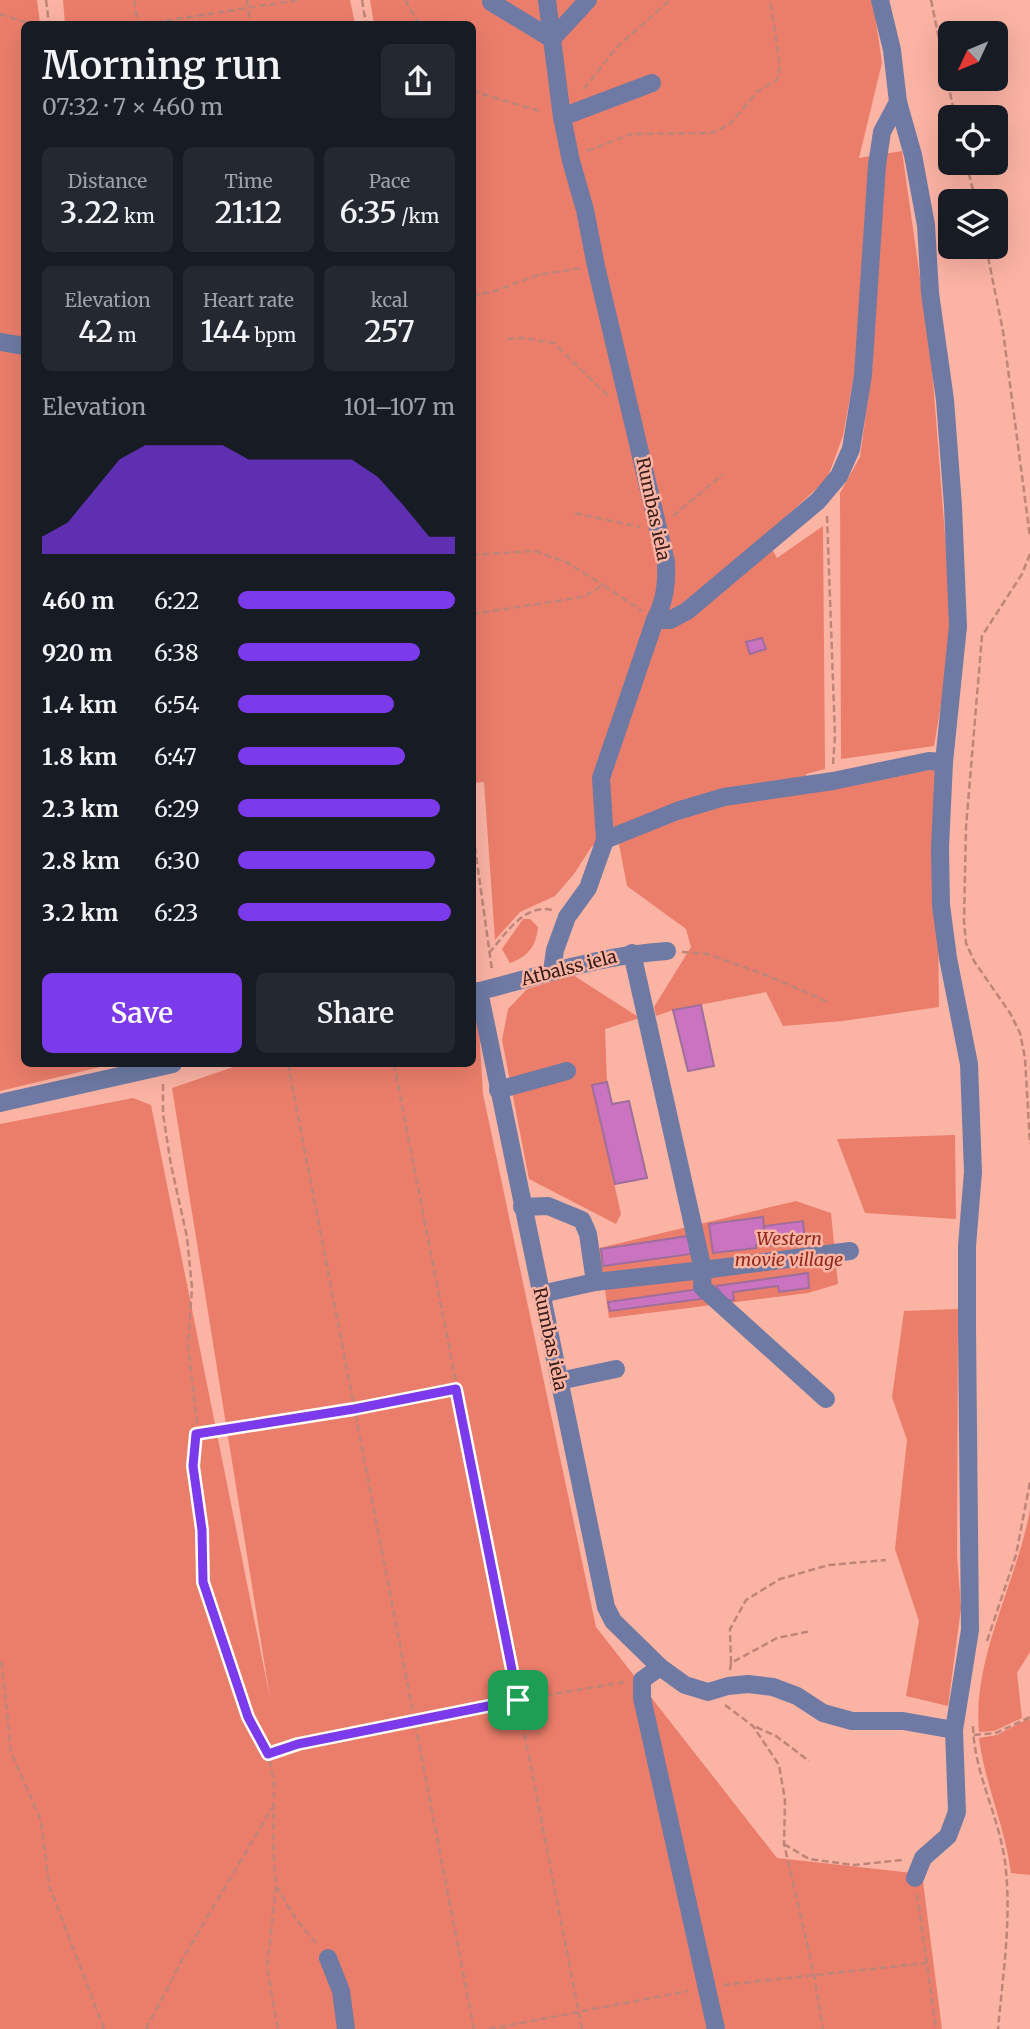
<!DOCTYPE html>
<meta charset="utf-8">
<style>
body{margin:0;font-family:Merriweather,serif;background:#242831;color:#f1f3f6;height:100vh;display:flex;flex-direction:column;font-size:26px;white-space:nowrap}
*{box-sizing:border-box;margin:0}
p{font-size:23px;color:#9ea1a6}
.icon{flex:none;width:38px;height:38px;fill:none;stroke:currentColor;stroke-width:2;stroke-linecap:round;stroke-linejoin:round}
.map{position:relative;flex:1;overflow:hidden}
.sheet{position:absolute;left:21px;top:21px;width:455px;height:1046px;display:flex;flex-direction:column;background:#171b24;border-radius:10px;box-shadow:0 7px 28px #0002}
.sheet>*{flex:none}
.needle{width:46px;rotate:226deg}
.controls{position:absolute;left:938px;top:21px;display:grid;gap:14px}
.controls a{display:grid;place-items:center;width:70px;height:70px;border-radius:10px;background:#171b24;box-shadow:0 7px 28px #0002;font-size:35px}
.pin{position:absolute;display:grid;place-items:center;width:60px;height:60px;color:#fff;margin:-30px;border-radius:14px;box-shadow:0 4px 10px #0006}
.round{display:grid;place-items:center;flex:none;width:74px;height:74px;border-radius:10px;background:#242831}
.headline{display:flex;align-items:center;justify-content:space-between;height:119px;padding:0 21px}
h1{font-size:38px;font-weight:600;line-height:52px}
.figures{display:grid;grid-template-columns:repeat(3,1fr);gap:10px;height:119px;padding:7px 21px}
.figures div{display:grid;align-content:center;border-radius:10px;background:#242831;text-align:center}
.figures b{font-size:30px;font-weight:600}
.figures small{font-size:19px;font-weight:400}
.figures p{font-size:19px}
.chart{height:196px;padding:14px 21px}
.chart p{display:flex;justify-content:space-between}
.chart svg{width:100%;height:126px;margin-top:7px;fill:#7c3aed;opacity:.7}
.primary-button{display:flex;gap:14px;margin-top:auto;padding:14px 21px}
.primary-button a{flex:1;height:80px;border-radius:10px;background:#7c3aed;color:#fff;font-size:28px;font-weight:600;line-height:80px;text-align:center}
.primary-button a+a{background:#242831;color:#f1f3f6}
ul{padding:0 21px;list-style:none;font-size:23px}
li{display:grid;grid-template-columns:112px 84px 1fr;align-items:center;height:52px}
li i{height:18px;border-radius:9px;background:#7c3aed}
.map>svg:first-child{display:block}
</style>
<div class="map">
<svg width="1030" height="2029" viewBox="0 0 1030 2029">
<rect width="100%" height="100%" fill="#fbb3a4"/>
<!-- green -->
<g fill="#eb7e6b">
<path d="M0,0H37L40,24H24V1064H113L0,1091Z"/>
<path d="M63,0H350L355,24H65Z"/>
<path d="M370,0H873L882,63L859,158L902,151L931,355L950,600L949,658L934,746L841,759L840,493L860,457L873,362L856,364L843,436L827,479L765,536L777,558L823,526L825,769L806,774L809,792L936,769L939,1007L843,1021L783,1026L766,992L673,1010L656,1016L654,1007L691,947L686,929L627,886L618,839L592,846L574,874L555,896L520,912L495,940L484,782L472,783V24H374Z"/>
<path d="M523,919H530L538,927C536,946 529,956 510,963L502,949Z"/>
<path d="M473,932L483,1094L596,1627L777,1858L922,1874L942,2029H0V1124L133,1098L151,1105L270,1698L172,1088L242,1064H472Z"/>
<path d="M573,975L640,1018L605,1029L607,1082L592,1085L621,1214L616,1224L529,1179L502,1040L508,1009L527,989Z"/>
<path d="M955,1135L956,1219L865,1213L837,1139Z"/>
<path d="M796,1201L831,1213L838,1284L808,1293L609,1318L599,1248Z"/>
<path d="M958,1309L957,1555L961,1608L948,1706L906,1696L919,1621L895,1549L907,1440L892,1397L904,1311Z"/>
<path d="M1030,1510V1652L1017,1673L1022,1718L994,1731L979,1732C972,1658 1017,1582 1030,1510Z"/>
<path d="M1029,1718L1030,1721V1875L1011,1873C1005,1826 985,1785 979,1738L997,1735Z"/>
</g>
<!-- building -->
<g fill="#ca73c0" stroke="#a06e9a" stroke-width="2">
<path d="M762,638L766,649L750,654L746,642Z"/>
<path d="M701,1005L714,1066L688,1071L673,1010Z"/>
<path d="M607,1082L612,1104L629,1101L647,1178L615,1184L592,1085Z"/>
<path d="M763,1217L765,1244L756,1245V1248L713,1253L709,1224Z"/>
<path d="M803,1221L805,1241L765,1246L764,1226Z"/>
<path d="M688,1236L691,1254L603,1266L601,1249Z"/>
<path d="M808,1273L809,1288L779,1292L778,1286L733,1292L734,1300L727,1301L716,1286Z"/>
<path d="M700,1289L701,1299L610,1311L608,1302Z"/>
</g>
<g fill="none" stroke-linecap="round" stroke-linejoin="round">
<!-- path -->
<g stroke="#bf8579" stroke-width="2.5" stroke-dasharray="7 3.5" stroke-linecap="butt">
<path d="M46,0L49,24"/>
<path d="M134,0L138,24"/>
<path d="M247,0L250,24"/>
<path d="M362,0L366,24"/>
<path d="M405,0L419,24"/>
<path d="M931,0L955,117"/>
<path d="M0,14L31,24"/>
<path d="M145,24L298,0"/>
<path d="M584,89L616,48L670,0"/>
<path d="M472,91L543,112"/>
<path d="M587,151L631,134L712,133L730,124L758,91L777,80L780,66L770,0"/>
<path d="M966,163L976,201"/>
<path d="M986,247L1003,331L1030,537"/>
<path d="M472,296L495,291L538,275L581,268"/>
<path d="M507,339L523,338L554,343L608,396"/>
<path d="M575,513L640,527"/>
<path d="M673,516L723,474"/>
<path d="M827,516L835,736L833,764"/>
<path d="M1030,554L1022,574L982,636L966,827L964,921L966,943L974,961L1010,1013L1020,1033L1025,1058L1030,1144"/>
<path d="M472,555L535,551L566,562L603,585"/>
<path d="M472,614L583,597L603,585L642,611"/>
<path d="M472,826L492,970"/>
<path d="M682,952L708,954L771,977L830,1003"/>
<path d="M489,953C505,935 524,903 552,910"/>
<path d="M288,1064L474,2029"/>
<path d="M394,1064L582,2029"/>
<path d="M163,1084V1114L171,1165L187,1237L192,1288L188,1345L197,1424L193,1466L202,1530L203,1582L248,1716L268,1754L274,1783L273,1845L276,1886L294,1916L318,1946"/>
<path d="M196,1434L354,1409L455,1389"/>
<path d="M987,1641L1016,1555L1030,1482"/>
<path d="M0,1662L2,1665L11,1752L41,1821L49,1885L104,2029"/>
<path d="M731,1663L730,1629L746,1600L780,1579L829,1565L886,1560"/>
<path d="M730,1670L731,1663L777,1638L811,1631"/>
<path d="M725,1705L753,1726L779,1765L785,1800L784,1844L814,1974L823,2029"/>
<path d="M973,1726C974,1773 999,1816 1005,1862C1012,1917 1003,1974 998,2029"/>
<path d="M756,1727L776,1736L809,1761"/>
<path d="M974,1735L996,1733L1030,1717"/>
<path d="M268,1754L298,1744L518,1700L625,1682"/>
<path d="M784,1844L809,1859L854,1865L902,1860"/>
<path d="M276,1886L267,1967L278,2029"/>
<path d="M917,1894L936,2029"/>
<path d="M723,1985L926,1963"/>
<path d="M146,2029L182,1960L272,1808"/>
<path d="M489,2029L688,1991"/>
</g>
<!-- minor -->
<g stroke="#6e7aa4" stroke-width="18">
<path d="M547,0L562,117L571,161L585,210L596,266L666,562C667,584 665,600 655,620L601,778L605,840L588,888L567,917L555,950L552,971"/>
<path d="M491,2L552,39L588,0"/>
<path d="M898,102L913,155L926,225L930,293L945,400L953,506L958,626L944,762L940,848L941,905L948,958L969,1064L973,1172L967,1246V1329L970,1630L954,1730"/>
<path d="M562,117L652,83"/>
<path d="M0,342L24,346"/>
<path d="M655,620H670L687,611L818,501L839,476L851,449L863,375L877,165L882,132L898,102L892,50L880,0"/>
<path d="M605,840L677,811L724,797L833,781L929,761L944,762"/>
<path d="M479,991L606,1607L613,1621L660,1667"/>
<path d="M472,993C537,977 600,955 667,951"/>
<path d="M498,1090L567,1071"/>
<path d="M0,1103L173,1064"/>
<path d="M522,1207L548,1206L582,1220L588,1234L595,1282"/>
<path d="M541,1294L595,1282L703,1270L632,953"/>
<path d="M559,1381L616,1369"/>
<path d="M826,1399L702,1287L703,1270L850,1251"/>
<path d="M328,1958L341,1991L346,2029"/>
<path d="M716,2029L642,1698V1680L660,1667L685,1685L708,1692L728,1686L748,1684L773,1687L797,1696L823,1713L852,1721H903L954,1730L957,1812L948,1836L923,1858L915,1878"/>
</g>
</g>
<g fill="none" stroke-linecap="round" stroke-linejoin="round">
<!-- route casing -->
<g stroke="#fff" stroke-width="14">
<path id="route" d="M456,1389L518,1700L298,1744L268,1754L248,1717L203,1582L202,1530L193,1466L196,1434L354,1409Z"/>
</g>
<!-- route -->
<use href="#route" stroke="#7c3aed" stroke-width="9"/>
</g>
<g text-anchor="middle" stroke-width="5" stroke-linejoin="round" paint-order="stroke">
<!-- street labels -->
<g font-size="18" fill="#381d18" stroke="#fbb3a4">
<text transform="translate(653 509) rotate(78)" y="6">Rumbas iela</text>
<text transform="translate(569 968) rotate(-14)" y="6">Atbalss iela</text>
<text transform="translate(550 1339) rotate(78)" y="6">Rumbas iela</text>
</g>
<!-- park labels -->
<g font-size="18" font-style="italic" fill="#912a1c" stroke="#fbb3a4">
<text x="789" y="1245">Western<tspan x="789" dy="21">movie village</tspan></text>
</g>
</g>
</svg>
<div class="controls">
<a><svg class="needle" viewBox="-14 -14 28 28"><path d="M0-13l5 13h-10z" fill="#e53935"/><path d="M0 13l5-13h-10z" fill="#9ea1a6"/></svg></a>
<a><svg class="icon" aria-label="locate" viewBox="0 0 24 24"><circle cx="12" cy="12" r="6"/><path d="M12 2v4M12 18v4M2 12h4M18 12h4"/></svg></a>
<a><svg class="icon" aria-label="layers" viewBox="0 0 24 24"><path d="M12 4l9 5-9 5-9-5zM3 14l9 5 9-5"/></svg></a>
</div>
<div class="pin" style="left:518px;top:1700px;background:#1e9e55"><svg class="icon" aria-label="arrive" viewBox="0 0 24 24"><path d="M6 21V4h12l-3 4 3 4H6"/></svg></div>
<section class="sheet">
<div class="headline"><div><h1>Morning run</h1><p>07:32 · 7 × 460 m</p></div><a class="round"><svg class="icon" aria-label="share" viewBox="0 0 24 24"><path d="M12 15V3M7 8l5-5 5 5M5 13v7h14v-7"/></svg></a></div>
<div class="figures">
<div><p>Distance</p><b>3.22<small> km</small></b></div>
<div><p>Time</p><b>21:12</b></div>
<div><p>Pace</p><b>6:35<small> /km</small></b></div>
</div>
<div class="figures">
<div><p>Elevation</p><b>42<small> m</small></b></div>
<div><p>Heart rate</p><b>144<small> bpm</small></b></div>
<div><p>kcal</p><b>257</b></div>
</div>
<div class="chart"><p><span>Elevation</span>101–107 m</p>
<svg viewBox="0 0 160 44" preserveAspectRatio="none"><path d="M0 44V38L10 33L20 22L30 11L40 6L50 6L60 6L70 6L80 11L90 11L100 11L110 11L120 11L130 17L140 27L150 38L160 38V44z"/></svg>
</div>
<ul>
<li><b>460 m</b>6:22<i style="width:100%"></i></li>
<li><b>920 m</b>6:38<i style="width:84%"></i></li>
<li><b>1.4 km</b>6:54<i style="width:72%"></i></li>
<li><b>1.8 km</b>6:47<i style="width:77%"></i></li>
<li><b>2.3 km</b>6:29<i style="width:93%"></i></li>
<li><b>2.8 km</b>6:30<i style="width:91%"></i></li>
<li><b>3.2 km</b>6:23<i style="width:98%"></i></li>
</ul>
<div class="primary-button"><a>Save</a><a>Share</a></div>
</section>
</div>
